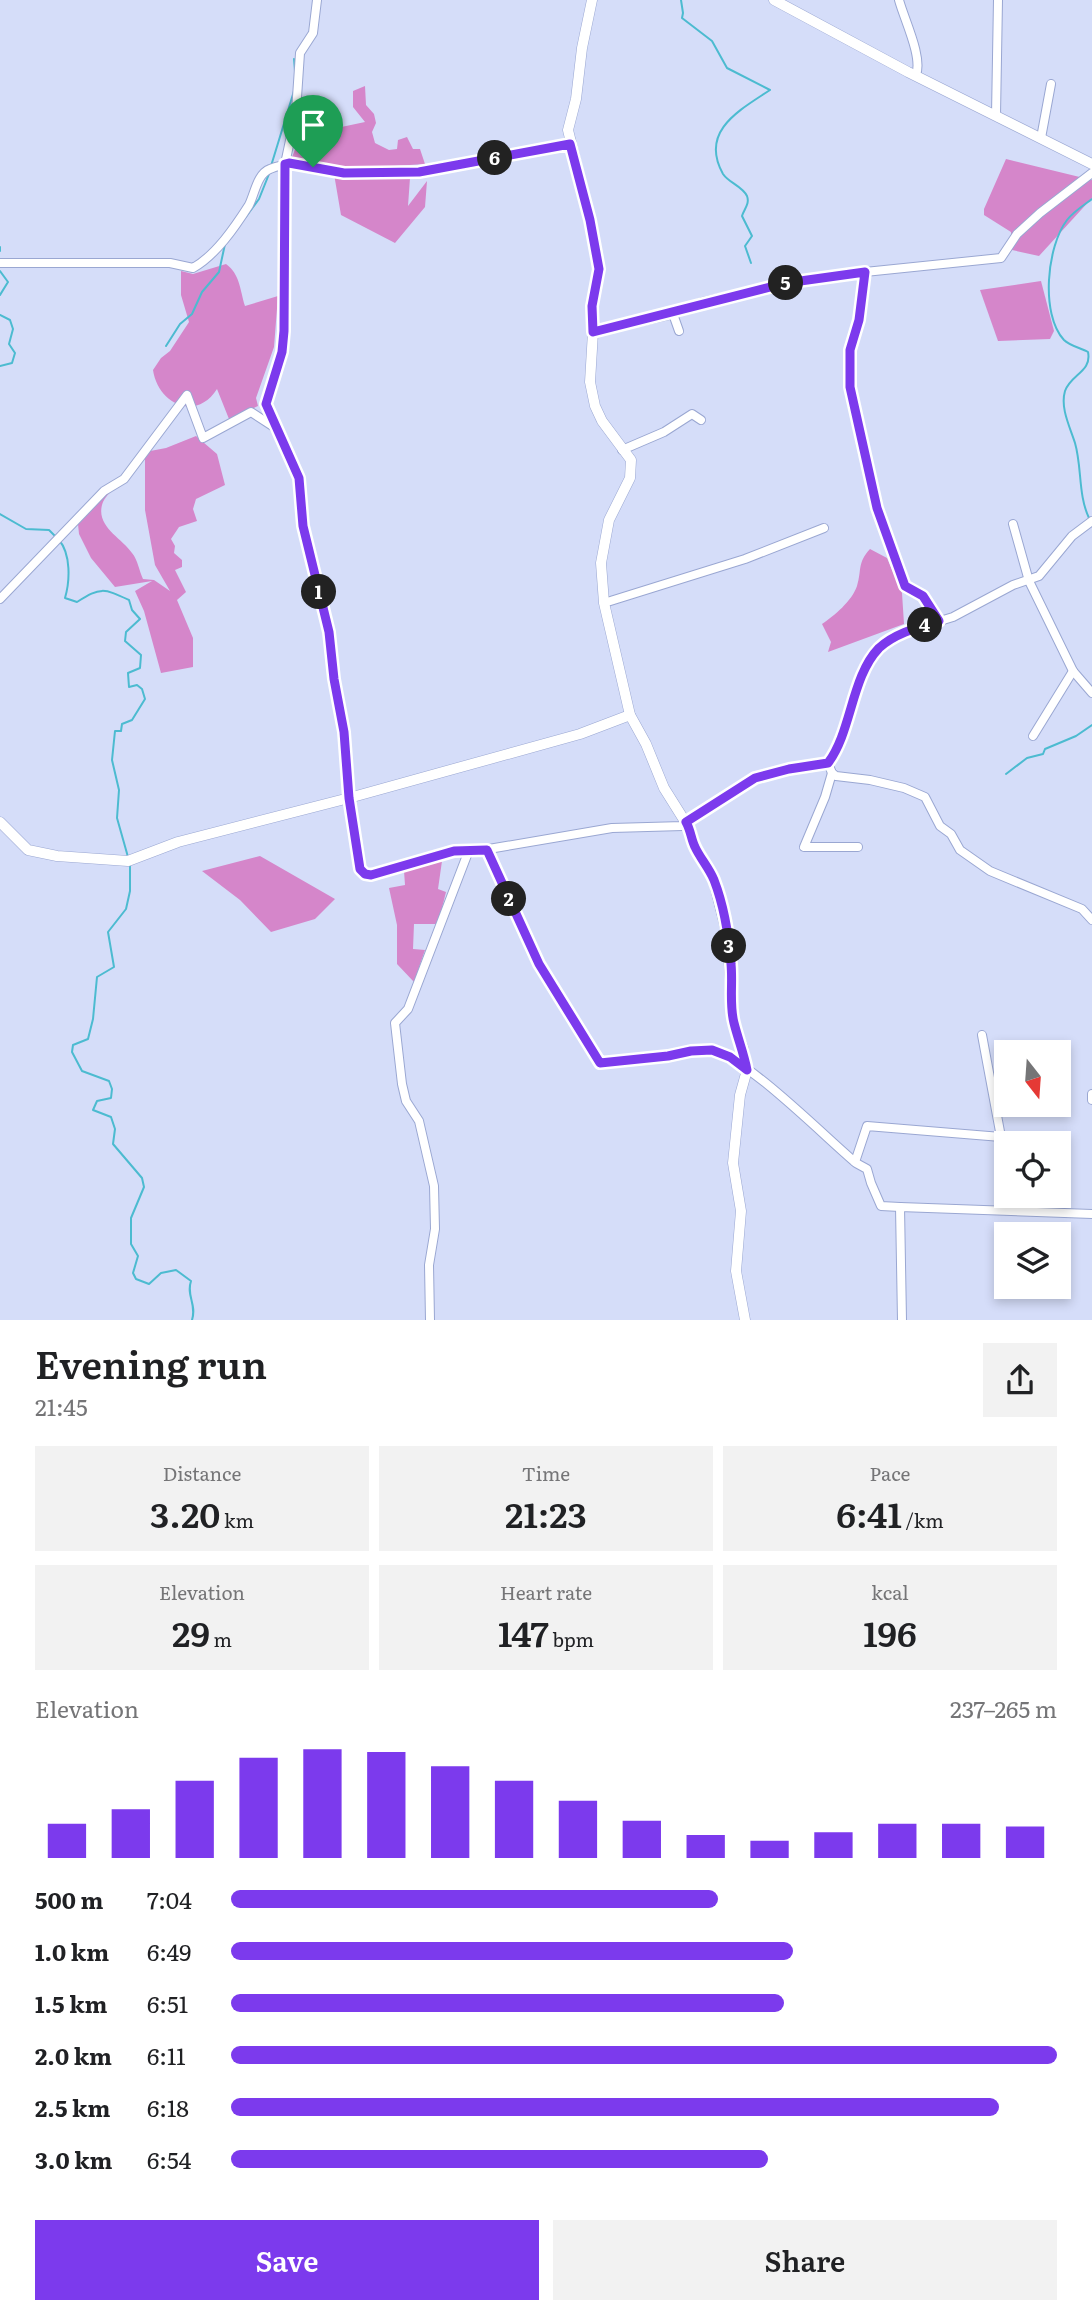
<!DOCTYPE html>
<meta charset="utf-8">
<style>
body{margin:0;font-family:Literata,serif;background:#f2f2f2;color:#202124;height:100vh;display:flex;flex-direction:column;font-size:26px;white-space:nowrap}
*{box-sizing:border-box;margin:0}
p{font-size:23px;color:#757577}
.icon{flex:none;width:38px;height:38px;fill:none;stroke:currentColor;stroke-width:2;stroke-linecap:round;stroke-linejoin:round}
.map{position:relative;height:1320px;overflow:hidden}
.sheet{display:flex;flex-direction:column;background:#fff;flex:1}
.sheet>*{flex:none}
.needle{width:46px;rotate:163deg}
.tools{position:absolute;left:994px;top:1040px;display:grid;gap:14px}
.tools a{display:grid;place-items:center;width:77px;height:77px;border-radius:0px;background:#fff;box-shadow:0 4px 10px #0003;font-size:35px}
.pin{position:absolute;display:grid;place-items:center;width:60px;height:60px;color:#fff;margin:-72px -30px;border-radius:50% 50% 50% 0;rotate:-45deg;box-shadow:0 0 7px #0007}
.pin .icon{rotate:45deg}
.km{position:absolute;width:35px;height:35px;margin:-18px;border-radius:50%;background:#222;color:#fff;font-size:19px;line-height:35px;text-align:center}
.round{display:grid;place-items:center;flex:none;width:74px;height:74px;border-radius:0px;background:#f2f2f2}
.overview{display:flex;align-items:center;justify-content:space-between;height:119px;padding:0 35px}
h1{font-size:38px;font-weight:600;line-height:52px}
.figures{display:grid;grid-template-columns:repeat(3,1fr);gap:10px;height:119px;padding:7px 35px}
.figures div{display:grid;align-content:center;border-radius:0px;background:#f2f2f2;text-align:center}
.figures b{font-size:35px;font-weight:600}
.figures small{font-size:19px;font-weight:400}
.figures p{font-size:19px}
.chart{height:196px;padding:14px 35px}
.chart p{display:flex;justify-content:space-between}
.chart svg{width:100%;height:126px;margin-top:7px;stroke:#7c3aed;stroke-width:6}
.button{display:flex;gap:14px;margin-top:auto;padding:14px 35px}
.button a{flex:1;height:80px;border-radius:0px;background:#7c3aed;color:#fff;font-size:28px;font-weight:600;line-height:80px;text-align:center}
.button a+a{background:#f2f2f2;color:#202124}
ul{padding:0 35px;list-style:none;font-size:23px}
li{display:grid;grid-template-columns:112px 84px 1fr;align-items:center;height:52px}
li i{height:18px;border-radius:9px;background:#7c3aed}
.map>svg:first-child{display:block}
</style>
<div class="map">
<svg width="1092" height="1320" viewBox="0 0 1092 1320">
<rect width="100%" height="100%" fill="#d5ddf9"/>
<!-- forest -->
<g fill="#d586ca">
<path d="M365,86L366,105L374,114L376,123L372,132L375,143L389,150L397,149L398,140L407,137L413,149H420L425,164L349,169L292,157L304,127L313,133L365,122L353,107V91Z"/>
<path d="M1006,159L1092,180V198L1039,256L1012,250L1011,232L984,215V209Z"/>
<path d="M334,174L410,178L408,206L427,181L425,207L395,243L341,215Z"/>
<path d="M226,264C240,274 240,290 245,306L278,296L274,347L256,398L258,406L229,419L217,389C196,422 158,404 153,370L161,358L170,351L189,322L181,295V271L193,274Z"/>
<path d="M1041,281L1054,331L1050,339L998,341L980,290Z"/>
<path d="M196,436L217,454L225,485L196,499L193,509L197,521L179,527L171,539L175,546L174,553L182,560V567L175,570L186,592L177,600L193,638V667L161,673L144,611L135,591L152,581L115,587L91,558L79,534L78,524L116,484C113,491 106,495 103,502C94,526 121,537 132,553C138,560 139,571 143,579L154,580L170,591L155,565L145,510V452L166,448Z"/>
<path d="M870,549L887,558L902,593L904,624L828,652L831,642L822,624C834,616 852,601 857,586C862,570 857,563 870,549Z"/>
<path d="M260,856L335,899L315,919L271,932L240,900L202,871Z"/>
<path d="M442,861L438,889L446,892L438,924H414L413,949L425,950L414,982L397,964V925L389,888L405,885L404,871Z"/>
</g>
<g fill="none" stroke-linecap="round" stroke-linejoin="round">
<!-- stream -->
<g stroke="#4cbbd0" stroke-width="2">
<path d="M681,0L683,13L682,18L712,41L727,68L770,90C740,110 699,131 723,174C729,183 742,186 747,196C750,204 744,209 742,216L752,236L745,246L751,263"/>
<path d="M294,59L295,71"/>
<path d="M271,166L294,91"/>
<path d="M245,218L259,199L269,174"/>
<path d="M0,247V251"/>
<path d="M0,271L8,282L0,295"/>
<path d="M0,315L10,320L13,329L9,344L15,353L12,363L0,366"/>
<path d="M166,346L180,324L192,314L202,292L219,272L225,244"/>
<path d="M0,514L26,529L49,530L55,536"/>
<path d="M1089,518C1078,495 1082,467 1075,443C1070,427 1060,408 1065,391C1071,374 1092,372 1088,352C1081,348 1070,346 1064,340C1040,314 1047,246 1067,220C1073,212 1084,205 1092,199"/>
<path d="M59,540C71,554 70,581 65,598L77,602C101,587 103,588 129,600L132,610L140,619L126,632L125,641L141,655L140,668L128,673L129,687L137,685L142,689L145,699L132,720L122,724L121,731H115L112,760L119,790L117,818L128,857"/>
<path d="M1006,774L1027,758L1043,754L1045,749L1076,736L1092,725"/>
<path d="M130,863V891L126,909L108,932L114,967L97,977L93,1019L88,1039L73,1045L72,1052L82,1071L109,1081L112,1089L111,1098L97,1101L93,1110L111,1117L115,1129L113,1144L142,1178L144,1187L131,1218V1244L138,1256L133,1273L136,1279L149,1284L161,1273L176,1270L191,1281C186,1296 197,1304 192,1320"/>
</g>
<!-- minor casing -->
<g stroke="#9aa7d2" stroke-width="10">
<g id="minor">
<path d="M317,0L313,33L300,53L296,112L285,164L284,331L282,352L266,404L274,427L295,466L299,478L303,526L329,632L334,679L344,732L349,798L360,869L365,874L371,875L442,853L462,850L477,851L612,828L683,826L755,778L789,769L828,763L846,727L860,679L879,648L904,632L953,617L1013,585L1039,576L1072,536L1092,521"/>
<path d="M899,0C904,19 923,57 916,75"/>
<path d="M996,115L998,0"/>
<path d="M1041,138L1051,84"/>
<path d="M0,263H170L193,268C216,255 235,227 249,205C255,193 257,174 270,169C295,158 317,170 343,173C416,180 499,157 570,144"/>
<path d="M865,272L1001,258L1017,234L1040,213L1092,173"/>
<path d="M673,314L679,331"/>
<path d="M593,332L673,314L703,302L792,282L865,272L859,320L850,350V387L877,508L905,586L923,596L939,621"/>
<path d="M622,450L664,432L692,414L701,420"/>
<path d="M1013,524L1029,581L1073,671L1092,693"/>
<path d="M0,599L104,491L124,479L187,395L203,438L251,412L274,427"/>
<path d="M604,603L745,559L824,528"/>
<path d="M1033,736L1073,671"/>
<path d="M828,763L832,773L836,776L870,780L904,788L925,797L940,826L951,834L960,850L990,871L1082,909L1092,920"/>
<path d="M832,773L825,797L804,847H858"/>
<path d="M487,850L539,964L600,1063C622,1060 643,1059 665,1057C680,1055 696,1047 712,1050C746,1057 826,1138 856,1163L867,1169L871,1183L881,1206L900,1207"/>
<path d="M1092,1094V1100"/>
<path d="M855,1162L867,1126L1001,1137L982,1035"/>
<path d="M430,1320L429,1265L435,1229L434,1186L419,1121L406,1101L402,1084L395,1023L408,1009L469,850"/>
<path d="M902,1320L900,1207L1092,1214"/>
</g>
</g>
<!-- tertiary casing -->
<g stroke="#9aa7d2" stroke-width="11">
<g id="tertiary">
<path d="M592,0L582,48L576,99L568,130L590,220L599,269L592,306L593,332L590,382L595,406L602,421L631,460L630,478L609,520L601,563L604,603L630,715L646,744L664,788L691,831L694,846L713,878L727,934L734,1024L743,1048L747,1070L740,1095L733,1163L741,1211L736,1271L745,1320"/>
<path d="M774,0L908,72L1092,164"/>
<path d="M0,822L28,850L57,856L128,861L178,842L349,798L580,734L630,715"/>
</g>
</g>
<!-- minor -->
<use href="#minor" stroke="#fff" stroke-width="8"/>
<!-- tertiary -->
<use href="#tertiary" stroke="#fff" stroke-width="10"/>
</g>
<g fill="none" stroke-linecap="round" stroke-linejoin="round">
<!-- route casing -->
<g stroke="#fff" stroke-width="14">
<path id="route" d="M570,144L590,220L599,269L592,306L593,332L786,283L865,272L859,320L850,350V387L877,508L905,586L923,596L939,621C919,627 895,633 879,648C851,677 852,731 828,763L789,769L755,778L686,822C691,831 691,839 695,847C700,858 709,868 714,880C724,906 729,937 731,964C733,984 729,1004 734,1023C738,1039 744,1054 747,1070L730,1057L712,1050L691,1051L668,1056L600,1063L539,964L487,850L454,851L371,875L365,874L360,869L349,798L344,732L334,679L329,632L303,526L299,478L266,404L282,352L284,331L285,164L289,163L344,173L419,172Z"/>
</g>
<!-- route -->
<use href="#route" stroke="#7c3aed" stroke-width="9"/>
</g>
</svg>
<div class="tools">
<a><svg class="needle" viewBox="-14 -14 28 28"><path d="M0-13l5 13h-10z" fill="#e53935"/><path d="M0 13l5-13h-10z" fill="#757577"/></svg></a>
<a><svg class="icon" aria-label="locate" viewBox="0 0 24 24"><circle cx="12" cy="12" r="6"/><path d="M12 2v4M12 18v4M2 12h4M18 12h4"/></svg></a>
<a><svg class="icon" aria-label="layers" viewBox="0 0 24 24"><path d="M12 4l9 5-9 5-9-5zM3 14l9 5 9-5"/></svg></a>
</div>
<div class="pin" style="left:313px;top:167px;background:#1e9e55"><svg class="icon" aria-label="arrive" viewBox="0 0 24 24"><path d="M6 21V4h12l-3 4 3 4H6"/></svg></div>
<b class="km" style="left:319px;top:592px">1</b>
<b class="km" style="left:509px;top:899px">2</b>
<b class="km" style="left:729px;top:946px">3</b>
<b class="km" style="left:925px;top:625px">4</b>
<b class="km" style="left:786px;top:283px">5</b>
<b class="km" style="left:495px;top:158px">6</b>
</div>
<section class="sheet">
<div class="overview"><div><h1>Evening run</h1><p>21:45</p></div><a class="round"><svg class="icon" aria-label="share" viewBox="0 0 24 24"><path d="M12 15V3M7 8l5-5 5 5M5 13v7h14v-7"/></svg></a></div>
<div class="figures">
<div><p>Distance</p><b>3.20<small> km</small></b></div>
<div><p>Time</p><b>21:23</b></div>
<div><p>Pace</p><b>6:41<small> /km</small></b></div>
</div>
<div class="figures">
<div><p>Elevation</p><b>29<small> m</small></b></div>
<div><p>Heart rate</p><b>147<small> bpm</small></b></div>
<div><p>kcal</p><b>196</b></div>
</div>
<div class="chart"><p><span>Elevation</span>237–265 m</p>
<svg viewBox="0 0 160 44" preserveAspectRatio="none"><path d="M5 44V32M15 44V27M25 44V17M35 44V9M45 44V6M55 44V7M65 44V12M75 44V17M85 44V24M95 44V31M105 44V36M115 44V38M125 44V35M135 44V32M145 44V32M155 44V33"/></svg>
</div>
<ul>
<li><b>500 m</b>7:04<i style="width:59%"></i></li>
<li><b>1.0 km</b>6:49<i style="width:68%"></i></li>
<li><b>1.5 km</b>6:51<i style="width:67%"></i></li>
<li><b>2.0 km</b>6:11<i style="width:100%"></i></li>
<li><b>2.5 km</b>6:18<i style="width:93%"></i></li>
<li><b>3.0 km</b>6:54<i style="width:65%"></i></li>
</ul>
<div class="button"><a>Save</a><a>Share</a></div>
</section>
